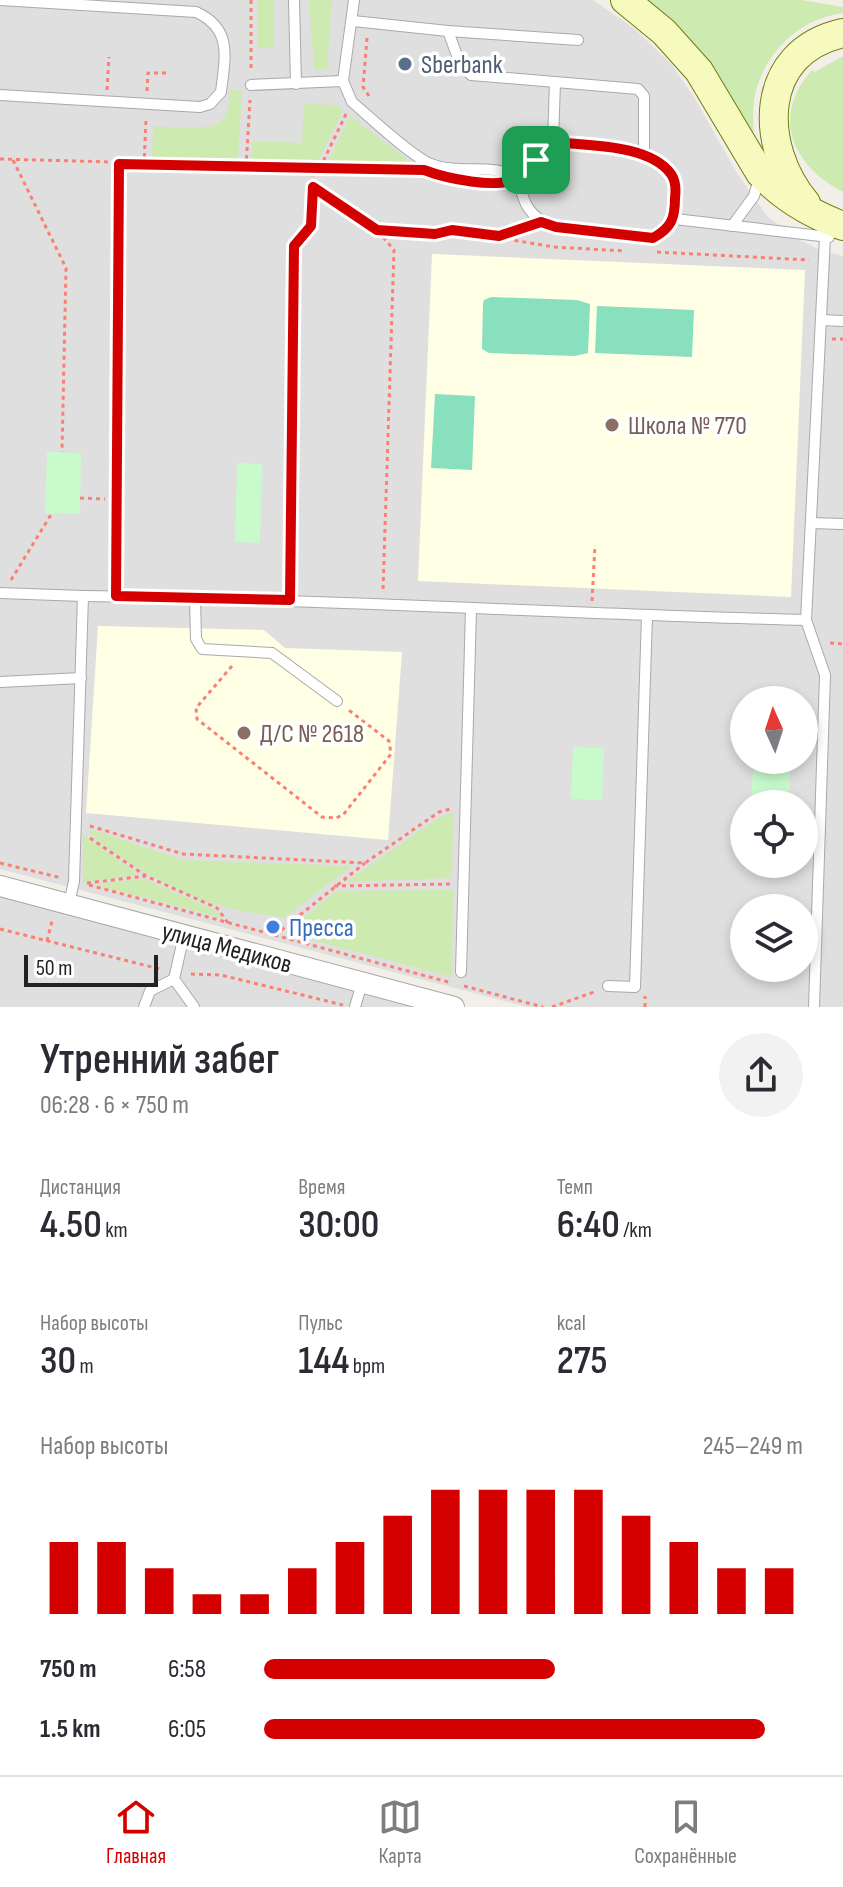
<!DOCTYPE html>
<html lang="ru">
<meta charset="utf-8">
<style>
body{margin:0;font-family:"Sofia Sans Condensed",sans-serif;background:#f2f2f3;color:#2b2b33;height:100vh;display:flex;flex-direction:column;font-size:30px;white-space:nowrap}
*{box-sizing:border-box;margin:0}
p{font-size:26px;color:#7c7c81}
.icon{flex:none;width:44px;height:44px;fill:none;stroke:currentColor;stroke-width:2;stroke-linecap:round;stroke-linejoin:round}
.map{position:relative;height:1007px;overflow:hidden}
.drawer{display:flex;flex-direction:column;background:#fff;flex:1}
.drawer>*{flex:none}
.needle{width:52px;rotate:357deg}
.controls{position:absolute;left:730px;top:686px;display:grid;gap:16px}
.controls a{display:grid;place-items:center;width:88px;height:88px;border-radius:50%;background:#fff;box-shadow:0 4px 12px #0003;font-size:40px}
.scale{position:absolute;left:24px;bottom:20px;width:134px;box-sizing:border-box;padding-left:8px;border:4px solid #222;border-top:0;font-size:22px;line-height:28px;white-space:nowrap;color:#222;-webkit-text-stroke:6px #fff;paint-order:stroke}
.pin{position:absolute;display:grid;place-items:center;width:68px;height:68px;color:#fff;margin:-34px;border-radius:16px;box-shadow:0 4px 12px #0006}
.round{display:grid;place-items:center;flex:none;width:84px;height:84px;border-radius:42px;background:#f2f2f3}
.summary{display:flex;align-items:center;justify-content:space-between;height:136px;padding:0 40px}
h1{font-size:44px;font-weight:600;line-height:60px}
.stats{display:grid;grid-template-columns:repeat(3,1fr);gap:12px;height:136px;padding:8px 40px}
.stats div{display:grid;align-content:center}
.stats b{font-size:40px;font-weight:600}
.stats small{font-size:22px;font-weight:400}
.stats p{font-size:22px}
.chart{height:224px;padding:16px 40px}
.chart p{display:flex;justify-content:space-between}
.chart svg{width:100%;height:144px;margin-top:8px;stroke:#d40000;stroke-width:6}
ul{padding:0 40px;list-style:none;font-size:26px}
li{display:grid;grid-template-columns:128px 96px 1fr;align-items:center;height:60px}
li i{height:20px;border-radius:10px;background:#d40000}
.tab-bar{display:flex;justify-content:space-around;align-items:center;height:112px;border-top:2px solid #e1e1e2;background:#fff;font-size:22px;color:#7c7c81}
.tab-bar a{display:grid;justify-items:center;gap:4px}
.tab-bar .selected{color:#d40000}
.map>svg:first-child{display:block}
</style>
<div class="map">
<svg width="843" height="1007" viewBox="0 0 843 1007">
<rect width="100%" height="100%" fill="#f2efe9"/>
<!-- residential -->
<g fill="#e0dfdf" fill-rule="evenodd">
<path d="M0,0H593L635,29L672,65L694,97L737,173L767,216L800,240L820,250L843,256V1007H527L0,869ZM744,700H804V760H744ZM744,804H804V864H744ZM744,908H804V968H744Z"/>
<path d="M0,898L418,1007H0Z"/>
</g>
<!-- education -->
<g fill="#ffffe5">
<path d="M432,254L805,270L791,597L418,581Z"/>
<path d="M98,626L264,630L285,648L402,652L388,840L86,813Z"/>
</g>
<!-- grass -->
<g fill="#cdebb0">
<path d="M257,0H273L274,48H257Z"/>
<path d="M309,0H332L327,69L314,70Z"/>
<path d="M645,0H802L843,7V13C799,19 765,52 755,95C752,108 754,120 753,133H750Z"/>
<path d="M843,56V192C793,166 770,117 812,70L815,72Z"/>
<path d="M230,89L242,91L238,160L152,159L153,126C169,127 212,132 222,120C229,112 229,99 230,89Z"/>
<path d="M304,104L336,105L343,111L317,163L251,161L252,141L302,143Z"/>
<path d="M350,116L416,166L327,164Z"/>
<path d="M454,812L451,878L346,882L440,817Z"/>
<path d="M90,829L182,860L352,866L284,918C263,914 239,912 218,905C173,891 125,864 89,833Z"/>
<path d="M83,834L139,875L83,882Z"/>
<path d="M145,879L215,910L222,918L93,884Z"/>
<path d="M453,890L452,977L286,933L336,891Z"/>
</g>
<!-- park -->
<g fill="#c8facc">
<path d="M47,452L81,453L80,514L45,513Z"/>
<path d="M237,463L262,464L260,543L235,542Z"/>
<path d="M573,747L604,748L602,800L571,799Z"/>
<path d="M753,769L790,771L789,804H751Z"/>
</g>
<!-- pitch -->
<g fill="#88e0be">
<path d="M491,297L577,300L590,304L588,353L575,356L489,353L482,349L483,304L484,300Z"/>
<path d="M597,306L694,310L692,357L595,353Z"/>
<path d="M435,394L475,396L472,470L431,468Z"/>
</g>
<g fill="none" stroke-linecap="round" stroke-linejoin="round">
<!-- lane casing -->
<g stroke="#a9a9a9" stroke-width="12">
<g id="lane">
<path d="M0,0L196,12C233,29 225,57 221,92L210,104L200,107L0,95"/>
<path d="M294,0L296,84"/>
<path d="M353,21L448,31L459,61L471,75L638,89L644,96V153L671,174L676,184L675,219L664,231L653,238L556,227C529,218 523,204 518,177C493,163 459,175 431,164C412,157 370,117 352,102L343,81L354,0"/>
<path d="M448,31L578,40"/>
<path d="M555,82L553,142L644,153"/>
<path d="M251,85L343,81"/>
<path d="M675,219L829,237"/>
<path d="M732,226L754,196L759,179"/>
<path d="M821,320L843,321"/>
<path d="M811,523L843,524"/>
<path d="M0,593L83,596L74,881L69,904"/>
<path d="M83,596C324,599 565,614 806,620"/>
<path d="M116,596L118,226"/>
<path d="M195,599L196,639L202,649L272,653L337,701"/>
<path d="M290,600L294,246"/>
<path d="M0,682L81,678"/>
<path d="M184,935L174,979L194,1007"/>
<path d="M461,972L471,609"/>
<path d="M608,986L635,987L647,616"/>
<path d="M144,1007L150,991L174,979"/>
<path d="M355,1007L362,983"/>
<path d="M814,1007L825,675L806,620L825,237"/>
</g>
</g>
<!-- street casing -->
<g stroke="#a9a9a9" stroke-width="22">
<path id="street" d="M0,886L454,1007"/>
</g>
<!-- secondary casing -->
<g stroke="#707d05" stroke-width="30">
<g id="secondary">
<path d="M625,0L664,32L699,71L760,173C783,198 811,214 843,226"/>
<path d="M806,203C759,147 757,52 843,33"/>
</g>
</g>
<!-- path -->
<g stroke="#fa8072" stroke-width="3" stroke-dasharray="4 4" stroke-linecap="butt">
<path d="M251,0V72"/>
<path d="M367,38L363,87L369,96"/>
<path d="M107,90L109,57"/>
<path d="M147,91L148,73H166"/>
<path d="M0,159L411,170"/>
<path d="M515,159L536,160"/>
<path d="M13,160L66,268L62,452"/>
<path d="M144,165L146,119"/>
<path d="M246,167L250,100"/>
<path d="M320,168L346,114"/>
<path d="M528,168L545,151"/>
<path d="M313,187L377,230L435,234L452,230L554,247L625,251"/>
<path d="M119,212V164"/>
<path d="M378,231L394,250L383,590"/>
<path d="M502,235L525,227"/>
<path d="M302,237L311,226L313,168"/>
<path d="M657,252L809,260"/>
<path d="M832,339H843"/>
<path d="M80,498L105,499"/>
<path d="M11,580L52,513"/>
<path d="M592,601L595,545"/>
<path d="M830,643L843,644"/>
<path d="M232,666L196,708L197,719L322,817L336,818L343,815L391,754L389,741L346,708"/>
<path d="M90,826L183,854L365,863L439,812L450,809"/>
<path d="M90,838L146,876L217,908L228,923"/>
<path d="M0,863L62,878"/>
<path d="M87,883L146,876"/>
<path d="M89,885L452,983"/>
<path d="M334,886L450,884"/>
<path d="M0,929L160,969"/>
<path d="M275,935L365,863"/>
<path d="M47,941L52,921"/>
<path d="M191,974L221,975L343,1005"/>
<path d="M464,986L543,1007"/>
<path d="M552,1007L594,992"/>
<path d="M645,1007V996"/>
</g>
<!-- lane -->
<use href="#lane" stroke="#fff" stroke-width="10"/>
<!-- street -->
<use href="#street" stroke="#fff" stroke-width="20"/>
<!-- secondary -->
<use href="#secondary" stroke="#f7fabf" stroke-width="28"/>
</g>
<g fill="none" stroke-linecap="round" stroke-linejoin="round">
<!-- route casing -->
<g stroke="#fff" stroke-width="16">
<path id="route" d="M553,142C588,146 649,144 671,174C676,181 676,190 675,198C675,219 671,228 653,238L556,227L541,222L499,236L452,230L435,234L377,230L313,187L311,226L294,246L290,600L116,596L119,164L424,170C445,178 498,190 517,178C530,169 542,154 553,142Z"/>
</g>
<!-- route -->
<use href="#route" stroke="#d40000" stroke-width="10"/>
</g>
<!-- markers -->
<circle fill="#5c6f8a" stroke="#fff" stroke-width="3" cx="405" cy="64" r="8"/>
<g fill="#8d6e63" stroke="#fff" stroke-width="3">
<circle cx="612" cy="425" r="8"/>
<circle cx="244" cy="733" r="8"/>
</g>
<circle fill="#3f7fe0" stroke="#fff" stroke-width="3" cx="273" cy="927" r="8"/>
<g text-anchor="middle" stroke-width="7" stroke-linejoin="round" paint-order="stroke">
<!-- service labels -->
<g font-size="26" fill="#4e5e75" stroke="#fff" text-anchor="start">
<text x="421" y="73">Sberbank</text>
</g>
<!-- education labels -->
<g font-size="26" fill="#785e54" stroke="#fff" text-anchor="start">
<text x="628" y="434">Школа № 770</text>
<text x="260" y="742">Д/C № 2618</text>
</g>
<!-- shop labels -->
<g font-size="26" fill="#366cbe" stroke="#fff" text-anchor="start">
<text x="289" y="936">Пресса</text>
</g>
<!-- street labels -->
<g font-size="26" fill="#222" stroke="#fff">
<text transform="translate(227 947) rotate(15)" y="9">улица Медиков</text>
</g>
</g>
</svg>
<div class="controls">
<a><svg class="needle" viewBox="-14 -14 28 28"><path d="M0-13l5 13h-10z" fill="#e53935"/><path d="M0 13l5-13h-10z" fill="#7c7c81"/></svg></a>
<a><svg class="icon" aria-label="locate" viewBox="0 0 24 24"><circle cx="12" cy="12" r="6"/><path d="M12 2v4M12 18v4M2 12h4M18 12h4"/></svg></a>
<a><svg class="icon" aria-label="layers" viewBox="0 0 24 24"><path d="M12 4l9 5-9 5-9-5zM3 14l9 5 9-5"/></svg></a>
</div>
<div class="scale">50 m</div>
<div class="pin" style="left:536px;top:160px;background:#1e9e55"><svg class="icon" aria-label="arrive" viewBox="0 0 24 24"><path d="M6 21V4h12l-3 4 3 4H6"/></svg></div>
</div>
<section class="drawer">
<div class="summary"><div><h1>Утренний забег</h1><p>06:28 · 6 × 750 m</p></div><a class="round"><svg class="icon" aria-label="share" viewBox="0 0 24 24"><path d="M12 15V3M7 8l5-5 5 5M5 13v7h14v-7"/></svg></a></div>
<div class="stats">
<div><p>Дистанция</p><b>4.50<small> km</small></b></div>
<div><p>Время</p><b>30:00</b></div>
<div><p>Темп</p><b>6:40<small> /km</small></b></div>
</div>
<div class="stats">
<div><p>Набор высоты</p><b>30<small> m</small></b></div>
<div><p>Пульс</p><b>144<small> bpm</small></b></div>
<div><p>kcal</p><b>275</b></div>
</div>
<div class="chart"><p><span>Набор высоты</span>245–249 m</p>
<svg viewBox="0 0 160 44" preserveAspectRatio="none"><path d="M5 44V22M15 44V22M25 44V30M35 44V38M45 44V38M55 44V30M65 44V22M75 44V14M85 44V6M95 44V6M105 44V6M115 44V6M125 44V14M135 44V22M145 44V30M155 44V30"/></svg>
</div>
<ul>
<li><b>750 m</b>6:58<i style="width:54%"></i></li>
<li><b>1.5 km</b>6:05<i style="width:93%"></i></li>
</ul>
</section>
<nav class="tab-bar">
<a class="selected"><svg class="icon" aria-label="home" viewBox="0 0 24 24"><path d="M3 11l9-7 9 7M6 9v11h12V9"/></svg>Главная</a>
<a><svg class="icon" aria-label="map" viewBox="0 0 24 24"><path d="M3 6l6-2 6 2 6-2v14l-6 2-6-2-6 2zM9 4v14M15 6v14"/></svg>Карта</a>
<a><svg class="icon" aria-label="saved" viewBox="0 0 24 24"><path d="M7 4h10v16l-5-4-5 4z"/></svg>Сохранённые</a>
</nav>
